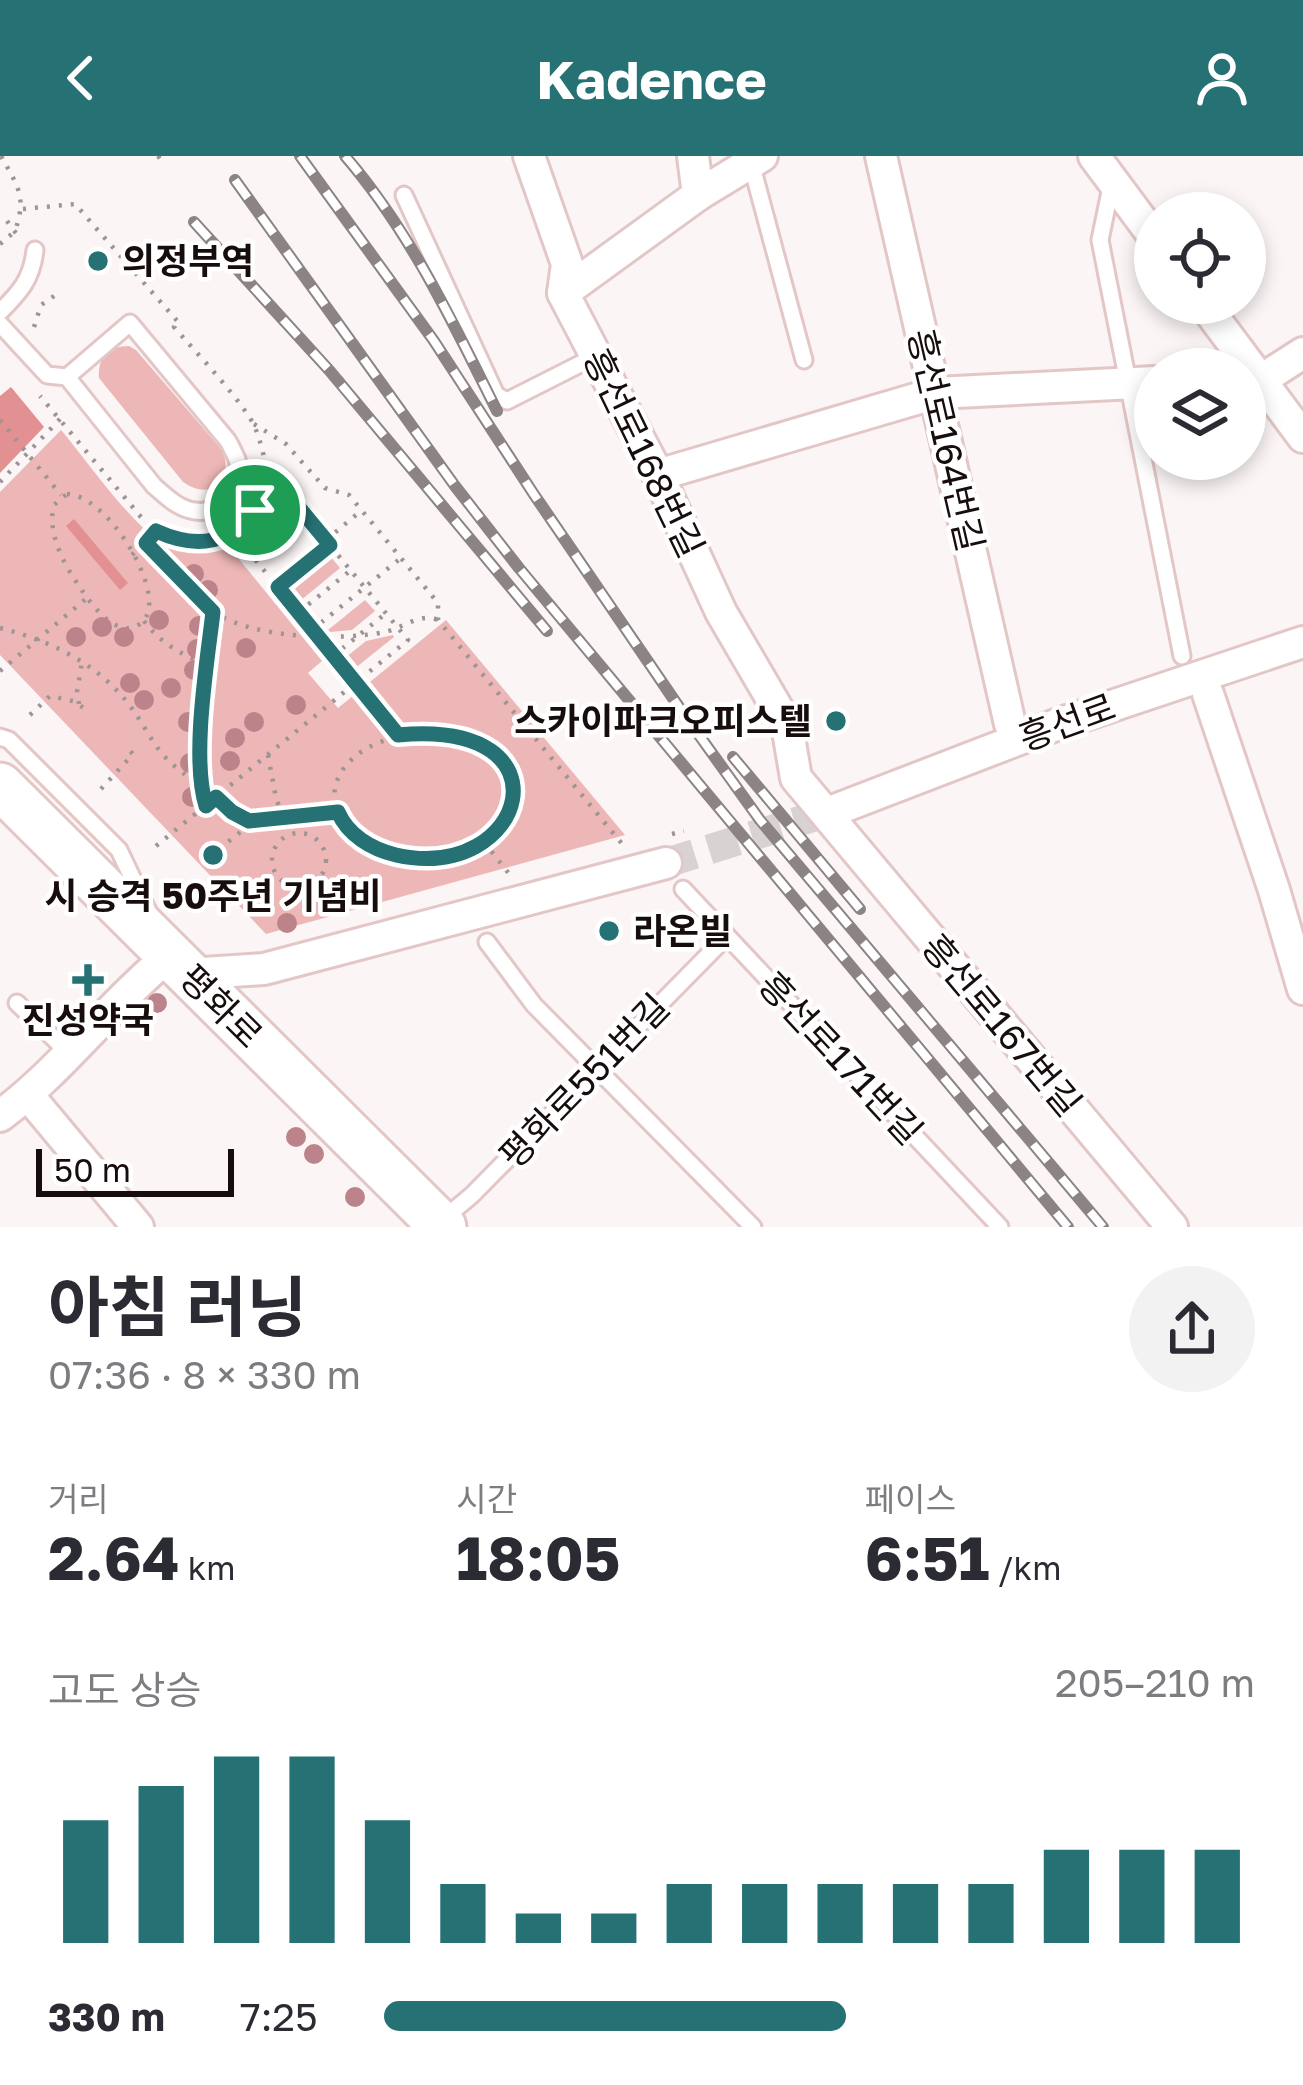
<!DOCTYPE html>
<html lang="ko">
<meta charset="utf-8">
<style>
body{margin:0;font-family:"Golos Text","Noto Sans KR",sans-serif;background:#f2f2f3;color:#2b2b33;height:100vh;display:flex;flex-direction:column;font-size:45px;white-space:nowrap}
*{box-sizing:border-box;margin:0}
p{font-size:39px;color:#7c7c81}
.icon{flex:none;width:66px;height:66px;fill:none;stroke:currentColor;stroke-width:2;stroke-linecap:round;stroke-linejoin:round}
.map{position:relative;height:1071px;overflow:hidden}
.details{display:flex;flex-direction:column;background:#fff;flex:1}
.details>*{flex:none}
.controls{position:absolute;left:1134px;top:36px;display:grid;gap:24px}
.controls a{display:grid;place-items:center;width:132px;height:132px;border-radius:50%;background:#fff;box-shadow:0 6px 18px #0003;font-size:60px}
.scale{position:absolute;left:36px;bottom:30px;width:198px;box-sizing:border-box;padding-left:12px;border:6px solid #170d0d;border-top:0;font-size:33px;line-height:42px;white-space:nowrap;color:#170d0d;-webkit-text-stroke:9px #fff;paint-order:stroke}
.pin{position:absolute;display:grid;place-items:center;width:102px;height:102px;color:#fff;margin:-51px;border:6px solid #fff;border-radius:50%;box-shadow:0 3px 12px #0007}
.round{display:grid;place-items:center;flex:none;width:126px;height:126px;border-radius:63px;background:#f2f2f3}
.head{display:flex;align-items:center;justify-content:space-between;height:204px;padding:0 48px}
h1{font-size:66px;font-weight:700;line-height:90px}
.stats{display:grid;grid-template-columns:repeat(3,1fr);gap:18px;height:204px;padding:12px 48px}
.stats div{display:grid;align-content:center}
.stats b{font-size:60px;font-weight:700}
.stats small{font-size:33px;font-weight:400}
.stats p{font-size:33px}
.chart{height:336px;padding:24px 48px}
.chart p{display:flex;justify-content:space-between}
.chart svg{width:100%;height:216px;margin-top:12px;stroke:#267174;stroke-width:6}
ul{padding:0 48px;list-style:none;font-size:39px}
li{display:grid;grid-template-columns:192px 144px 1fr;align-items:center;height:90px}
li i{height:30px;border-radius:15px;background:#267174}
header{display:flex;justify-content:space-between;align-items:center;height:156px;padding:0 48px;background:#267174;color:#fff;font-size:54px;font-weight:700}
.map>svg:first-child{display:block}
</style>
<header><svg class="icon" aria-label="back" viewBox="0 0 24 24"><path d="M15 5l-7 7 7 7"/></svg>Kadence<svg class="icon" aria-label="person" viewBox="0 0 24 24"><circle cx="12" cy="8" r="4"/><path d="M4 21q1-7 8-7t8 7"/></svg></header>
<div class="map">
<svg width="1303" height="1071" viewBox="0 0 1303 1071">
<rect width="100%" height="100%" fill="#fbf5f5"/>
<!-- green -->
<g fill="#eeb7b7">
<path d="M129,190L136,194L222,294C235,324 211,346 183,326L99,222C97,202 109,190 129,190Z"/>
<path d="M61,274C85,302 132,370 162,386C182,397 206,395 226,387L322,505L308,517L338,552L446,464L625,679L266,778L0,499C0,445 0,390 0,336Z"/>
<path d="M331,401L340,412L300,445L291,433Z"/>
<path d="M365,444L375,455L352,474L330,476L328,474Z"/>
<path d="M393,479L394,481L354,513L345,502L366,485Z"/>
</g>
<!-- water -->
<g fill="#e29091">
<path d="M11,231L44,271L0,317V240Z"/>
<path d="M74,363L128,427L120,434L66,370Z"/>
</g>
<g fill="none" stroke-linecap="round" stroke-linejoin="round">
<!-- street-tunnel -->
<path stroke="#d9d2d2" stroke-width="30" stroke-dasharray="30 15" stroke-linecap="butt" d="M666,707L835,654"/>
<!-- lane casing -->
<g stroke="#e3c7c6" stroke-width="21">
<g id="lane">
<path d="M751,7L804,204"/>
<path d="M1112,26L1100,84L1182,500"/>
<path d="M404,39L496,239L507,245L596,200"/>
<path d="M0,156C20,136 32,123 35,94"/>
<path d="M0,168L47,219L67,221L154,330C166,340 178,353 195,355C224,359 244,329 237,303C236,301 229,286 228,285L130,167L67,221"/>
<path d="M0,581L9,584L119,694L148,755"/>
<path d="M683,733L1000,1071"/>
<path d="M487,786L534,849L753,1071"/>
<path d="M17,847L69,897"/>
<path d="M441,1065L472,1039L727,780"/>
</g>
</g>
<!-- street casing -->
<g stroke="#e3c7c6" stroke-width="36">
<g id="street">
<path d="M529,0L567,108L563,137"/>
<path d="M693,0L698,39"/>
<path d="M762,0L698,39L563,137L658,319L721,456L787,569L796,622L1172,1071"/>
<path d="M881,0L1010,568"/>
<path d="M1094,0L1155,82"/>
<path d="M1203,147L1303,281"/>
<path d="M1245,225L1261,224L1303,197"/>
<path d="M658,319L936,237L1155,226"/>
<path d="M1208,538L1274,734L1303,833"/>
<path d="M835,654L1061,567L1303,486"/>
<path d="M188,818L264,813L666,707"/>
<path d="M28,939L138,1071"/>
<path d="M0,960C63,913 109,849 170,799"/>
</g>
</g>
<!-- secondary casing -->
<g stroke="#e3c7c6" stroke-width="51">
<path id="secondary" d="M0,630L443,1071"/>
</g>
<!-- path -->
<g stroke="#9d9595" stroke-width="4.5" stroke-dasharray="3 9" stroke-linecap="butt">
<path d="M158,0L164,8"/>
<path d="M23,53L75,48L179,167L174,171C192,192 249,252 256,274C261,287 266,305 266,320C261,390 187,403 141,361L40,240"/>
<path d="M7,65L18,80"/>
<path d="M0,88L14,76"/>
<path d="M34,171L41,149L57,138"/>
<path d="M0,264L61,339"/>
<path d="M254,268L286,288L325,332L349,339L438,447V464L623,689"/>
<path d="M0,326L60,263"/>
<path d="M67,338C105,340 153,416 149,451C148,458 146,463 141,467C117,487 88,444 77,427C62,405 47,375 54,349Z"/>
<path d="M233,376L397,579"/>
<path d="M326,384L362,354"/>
<path d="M146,387C165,407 190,439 211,454C250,483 339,485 385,476C403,472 421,456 438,464"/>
<path d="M132,399L156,375"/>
<path d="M278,431L329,389"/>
<path d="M299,456L351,414"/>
<path d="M144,465C159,486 183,500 207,508"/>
<path d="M0,472C52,485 101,509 133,554C144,569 152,587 165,601C184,621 196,620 205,650"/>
<path d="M312,474L401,402"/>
<path d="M333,500L385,458"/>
<path d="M0,515L87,442"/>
<path d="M79,548L77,536L82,506"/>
<path d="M30,559L50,540L73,545L87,554"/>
<path d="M427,577C577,590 509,725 395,699C358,690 315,652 344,612C364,586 397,579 427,577Z"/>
<path d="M268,599L276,642L290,679"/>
<path d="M200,631L203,546L213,457"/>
<path d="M101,633L133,598L125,590"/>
<path d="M216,641L232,656L249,665L338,656"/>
<circle cx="299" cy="704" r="27"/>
<path d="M672,678L684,675"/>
<path d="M484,686L510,719"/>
<path d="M156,690L408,484L281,330L267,324"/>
<path d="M219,693L243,674L249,665"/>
</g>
<!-- lane -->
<use href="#lane" stroke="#fff" stroke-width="15"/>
<!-- street -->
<use href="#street" stroke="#fff" stroke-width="30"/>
<!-- secondary -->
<use href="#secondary" stroke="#fff" stroke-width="45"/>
<!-- rail casing -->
<g stroke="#8c8484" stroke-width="12">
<g id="rail">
<path d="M300,0L434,185L533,337L681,554L760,664L1103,1071"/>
<path d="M345,0C410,75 453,167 497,255"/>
<path d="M235,24L455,330L519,412L1068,1071"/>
<path d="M194,66L329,214L547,475"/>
<path d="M733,601L860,753"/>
</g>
</g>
<!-- rail -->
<use href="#rail" stroke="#fff" stroke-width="8" stroke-dasharray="22" stroke-linecap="butt"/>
<!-- path-bridge -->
<path stroke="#9d9595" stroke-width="4.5" stroke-dasharray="3 9" stroke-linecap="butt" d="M1,0C18,31 27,40 15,75"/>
</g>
<!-- trees -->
<g fill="#bc848a">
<circle cx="194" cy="418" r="10"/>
<circle cx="208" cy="434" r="10"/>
<circle cx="159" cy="464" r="10"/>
<circle cx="199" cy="470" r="10"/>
<circle cx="102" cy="471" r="10"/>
<circle cx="76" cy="481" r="10"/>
<circle cx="124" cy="481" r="10"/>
<circle cx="246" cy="492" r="10"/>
<circle cx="197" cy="493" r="10"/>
<circle cx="194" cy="514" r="10"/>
<circle cx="130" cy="527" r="10"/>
<circle cx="171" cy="532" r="10"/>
<circle cx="144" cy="544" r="10"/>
<circle cx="296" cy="549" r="10"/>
<circle cx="188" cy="566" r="10"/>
<circle cx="254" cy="566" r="10"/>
<circle cx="235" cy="582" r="10"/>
<circle cx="230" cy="605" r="10"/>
<circle cx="190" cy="607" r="10"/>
<circle cx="192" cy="641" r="10"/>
<circle cx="287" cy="767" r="10"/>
<circle cx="157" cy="847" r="10"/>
<circle cx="296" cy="981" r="10"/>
<circle cx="314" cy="998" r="10"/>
<circle cx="355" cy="1041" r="10"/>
</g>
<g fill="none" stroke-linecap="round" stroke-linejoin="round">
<!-- route casing -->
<g stroke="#fff" stroke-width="24">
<path id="route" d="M266,323L281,330L330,389L278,431L398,579C575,562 527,728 396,699C371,693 348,679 338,656L249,665L232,656L216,641L206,650C191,602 207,507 213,456L146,387L156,375C209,399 251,381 266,323Z"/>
</g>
<!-- route -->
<use href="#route" stroke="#267174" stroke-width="15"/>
</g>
<!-- markers -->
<g fill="#267174" stroke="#fff" stroke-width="4.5">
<circle cx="98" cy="105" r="12"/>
<circle cx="836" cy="565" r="12"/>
<circle cx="213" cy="699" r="12"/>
<circle cx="609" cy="775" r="12"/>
<path d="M82 806h12v12h12v12h-12v12h-12v-12h-12v-12h12z"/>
</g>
<g text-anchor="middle" stroke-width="9" stroke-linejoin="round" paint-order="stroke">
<!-- poi labels -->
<g font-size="36" font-weight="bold" fill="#170d0d" stroke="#fff" text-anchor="start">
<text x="122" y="118">의정부역</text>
<text x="812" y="578" text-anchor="end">스카이파크오피스텔</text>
<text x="213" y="753" text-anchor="middle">시 승격 50주년 기념비</text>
<text x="633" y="788">라온빌</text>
<text x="88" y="877" text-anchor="middle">진성약국</text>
</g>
<!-- street labels -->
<g font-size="36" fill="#170d0d" stroke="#fff">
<text transform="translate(946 284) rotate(77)" y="13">흥선로164번길</text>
<text transform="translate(644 297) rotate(64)" y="13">흥선로168번길</text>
<text transform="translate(1067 566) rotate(-20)" y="13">흥선로</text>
<text transform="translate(221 850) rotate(45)" y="13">평화로</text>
<text transform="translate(1002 869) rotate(50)" y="13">흥선로167번길</text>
<text transform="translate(841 902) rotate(47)" y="13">흥선로171번길</text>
<text transform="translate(584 925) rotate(-46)" y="13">평화로551번길</text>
</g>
</g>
</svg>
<div class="controls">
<a><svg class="icon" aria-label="locate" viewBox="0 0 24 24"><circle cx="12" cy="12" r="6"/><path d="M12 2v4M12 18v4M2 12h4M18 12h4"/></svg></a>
<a><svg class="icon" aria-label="layers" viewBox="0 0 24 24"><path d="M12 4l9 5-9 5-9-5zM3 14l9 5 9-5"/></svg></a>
</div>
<div class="scale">50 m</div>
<div class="pin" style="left:255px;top:354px;background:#1e9e55"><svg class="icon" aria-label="arrive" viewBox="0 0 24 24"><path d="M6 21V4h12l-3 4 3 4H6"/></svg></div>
</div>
<section class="details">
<div class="head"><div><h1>아침 러닝</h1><p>07:36 · 8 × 330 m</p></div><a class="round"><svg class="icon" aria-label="share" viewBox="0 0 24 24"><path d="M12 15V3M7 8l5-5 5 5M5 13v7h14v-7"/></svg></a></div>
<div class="stats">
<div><p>거리</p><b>2.64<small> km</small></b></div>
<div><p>시간</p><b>18:05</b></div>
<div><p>페이스</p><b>6:51<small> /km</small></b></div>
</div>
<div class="chart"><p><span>고도 상승</span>205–210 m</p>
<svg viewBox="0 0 160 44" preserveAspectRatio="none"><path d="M5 44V19M15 44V12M25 44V6M35 44V6M45 44V19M55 44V32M65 44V38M75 44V38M85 44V32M95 44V32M105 44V32M115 44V32M125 44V32M135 44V25M145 44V25M155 44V25"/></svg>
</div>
<ul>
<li><b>330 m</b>7:25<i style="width:53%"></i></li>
</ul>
</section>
